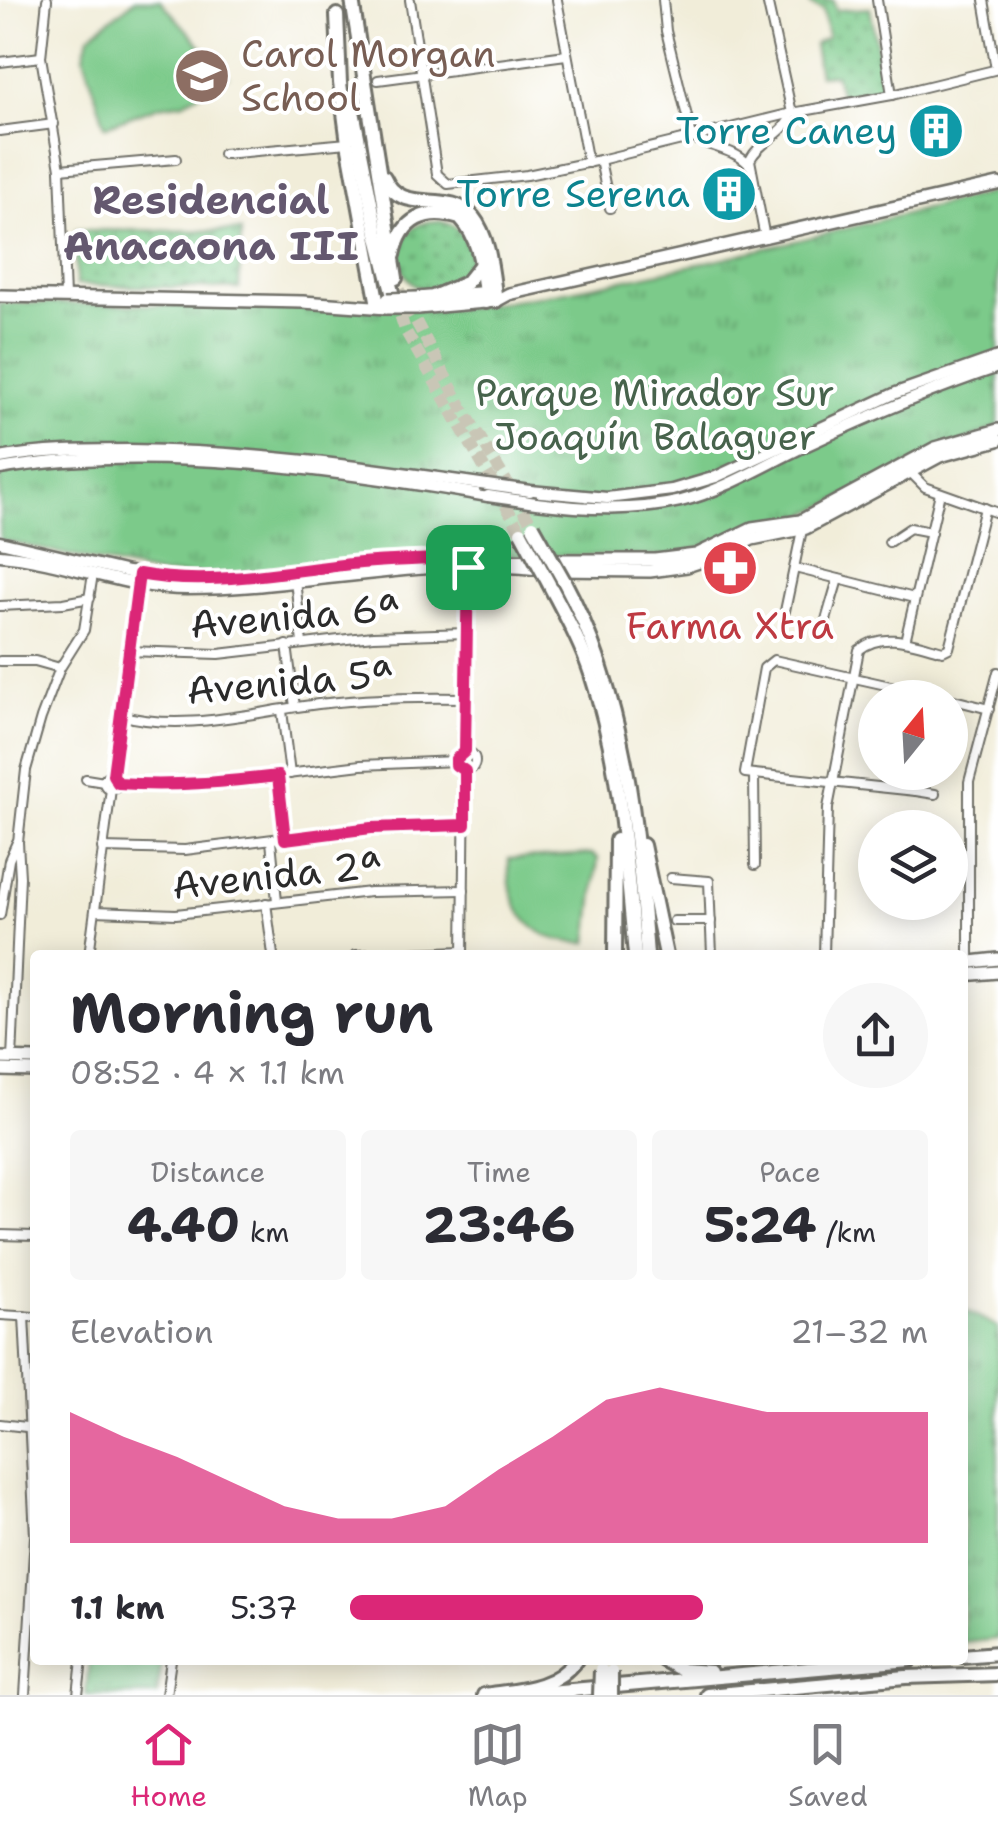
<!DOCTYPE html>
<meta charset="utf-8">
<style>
body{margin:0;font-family:"Shantell Sans",sans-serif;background:#f7f7f7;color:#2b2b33;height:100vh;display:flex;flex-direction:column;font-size:38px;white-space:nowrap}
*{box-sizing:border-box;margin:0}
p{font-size:32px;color:#7c7c81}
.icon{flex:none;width:55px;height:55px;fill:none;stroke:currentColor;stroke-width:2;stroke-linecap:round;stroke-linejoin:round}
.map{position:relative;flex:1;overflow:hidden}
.sheet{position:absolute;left:30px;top:950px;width:938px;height:715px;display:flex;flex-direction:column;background:#fff;border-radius:10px;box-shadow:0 5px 25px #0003}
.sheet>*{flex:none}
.needle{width:65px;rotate:18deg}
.tools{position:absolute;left:858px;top:680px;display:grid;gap:20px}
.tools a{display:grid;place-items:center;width:110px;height:110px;border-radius:50%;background:#fff;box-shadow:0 5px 25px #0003;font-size:50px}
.pin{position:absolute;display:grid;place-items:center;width:85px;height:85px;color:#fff;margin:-42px;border-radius:20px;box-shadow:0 5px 15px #0006}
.round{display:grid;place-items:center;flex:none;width:105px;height:105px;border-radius:52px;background:#f7f7f7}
.summary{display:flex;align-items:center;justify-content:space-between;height:170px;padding:0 40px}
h1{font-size:55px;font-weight:700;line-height:75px}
.metrics{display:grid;grid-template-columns:repeat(3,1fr);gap:15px;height:170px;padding:10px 40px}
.metrics div{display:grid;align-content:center;border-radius:10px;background:#f7f7f7;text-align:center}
.metrics b{font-size:50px;font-weight:700}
.metrics small{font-size:28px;font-weight:400}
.metrics p{font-size:28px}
.chart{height:280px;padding:20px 40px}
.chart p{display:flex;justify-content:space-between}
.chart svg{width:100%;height:180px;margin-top:10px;fill:#db2777;opacity:.7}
ul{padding:0 40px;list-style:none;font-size:32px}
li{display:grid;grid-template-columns:160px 120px 1fr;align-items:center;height:75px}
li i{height:25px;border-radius:12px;background:#db2777}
.menu{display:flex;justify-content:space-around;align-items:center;height:140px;border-top:2px solid #e1e1e2;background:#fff;font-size:28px;color:#7c7c81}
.menu a{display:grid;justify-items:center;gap:5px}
.menu .on{color:#db2777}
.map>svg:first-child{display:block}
</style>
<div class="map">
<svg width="998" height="1695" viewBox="0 0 998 1695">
<defs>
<pattern id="grass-dots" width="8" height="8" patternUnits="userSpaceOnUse" patternTransform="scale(2.5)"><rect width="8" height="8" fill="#7cca8a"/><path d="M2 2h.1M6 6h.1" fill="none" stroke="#66a471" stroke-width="1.8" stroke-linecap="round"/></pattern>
<pattern id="park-tufts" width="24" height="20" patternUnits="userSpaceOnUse" patternTransform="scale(2.5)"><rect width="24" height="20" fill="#7cca8a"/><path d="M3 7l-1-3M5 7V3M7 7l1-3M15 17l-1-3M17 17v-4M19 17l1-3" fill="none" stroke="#66a471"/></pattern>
</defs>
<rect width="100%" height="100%" fill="#fff"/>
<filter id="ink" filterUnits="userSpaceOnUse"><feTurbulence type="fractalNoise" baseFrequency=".01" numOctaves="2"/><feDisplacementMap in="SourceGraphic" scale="20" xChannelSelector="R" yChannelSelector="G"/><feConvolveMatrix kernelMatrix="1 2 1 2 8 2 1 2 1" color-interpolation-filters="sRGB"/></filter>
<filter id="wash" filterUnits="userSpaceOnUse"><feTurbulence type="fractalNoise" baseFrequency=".0048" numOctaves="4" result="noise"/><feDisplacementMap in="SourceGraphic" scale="40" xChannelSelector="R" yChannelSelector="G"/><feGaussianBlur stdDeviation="2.25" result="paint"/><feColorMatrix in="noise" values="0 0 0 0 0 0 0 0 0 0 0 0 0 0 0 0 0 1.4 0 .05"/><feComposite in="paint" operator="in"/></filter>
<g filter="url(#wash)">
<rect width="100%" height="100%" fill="#f1edd9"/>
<!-- grass -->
<g fill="url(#grass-dots)" stroke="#547a5a" stroke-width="2.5">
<path d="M810,0H833L836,10L870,8L885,88L841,96L835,74L819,75L814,45L828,37L823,10L810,5Z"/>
<circle cx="435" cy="256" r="35"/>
<path d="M76,230L241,231L239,289L76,285Z"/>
</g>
<!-- park -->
<g fill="url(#park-tufts)" stroke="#547a5a" stroke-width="2.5">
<path d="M998,191V426L805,515L672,556L453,555L237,574L159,575L0,540V303L452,309C636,285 817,235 998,191Z"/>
<path d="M963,1309L998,1327V1639L963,1643Z"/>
<path d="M89,1660H162L157,1695H86Z"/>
</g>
<!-- pitch -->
<g fill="#7cca8a" stroke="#547a5a" stroke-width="2.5">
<path d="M135,0H160L228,76L184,102L159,106L105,126L84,56L89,36Z"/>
<path d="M592,854L598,858L588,943C534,945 506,911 509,859Z"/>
</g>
</g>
<g filter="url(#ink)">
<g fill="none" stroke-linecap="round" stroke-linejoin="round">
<!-- primary-tunnel -->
<g stroke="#c9c6b6" stroke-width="12" stroke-dasharray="12 6" stroke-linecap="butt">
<path d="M399,290L463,409L533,526"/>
<path d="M395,299L405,330L521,532"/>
</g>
<!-- minor casing -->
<g stroke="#706f68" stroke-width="12">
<g id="minor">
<path d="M47,0L41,57L60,169L65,297"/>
<path d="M410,0L437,174L448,184L527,175L600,160L792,113L892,95L998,69"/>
<path d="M557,0L588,163"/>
<path d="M663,0L666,31L692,137"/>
<path d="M767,0L792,113"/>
<path d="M877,0L892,95"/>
<path d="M984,0L996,69"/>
<path d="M0,62L41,57"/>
<path d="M378,80L566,55"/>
<path d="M0,131L54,124"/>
<path d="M692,137C711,148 736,149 750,166"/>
<path d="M223,154L348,143"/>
<path d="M600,160L610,208"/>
<path d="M60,169L176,159"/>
<path d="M765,238L750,160C760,140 785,135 792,113"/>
<path d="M909,471L925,487L998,513"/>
<path d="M889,542L910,528L931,532"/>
<path d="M795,568L914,598"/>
<path d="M294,571L302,643"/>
<path d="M0,606L63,603L90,598"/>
<path d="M785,611L802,530"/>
<path d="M826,620L838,579"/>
<path d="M905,641L940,493"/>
<path d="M287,645L295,707"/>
<path d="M127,651L219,654L373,636L467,633"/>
<path d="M0,661H35L60,668"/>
<path d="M950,699L989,709"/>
<path d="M282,711L290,774"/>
<path d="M120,715C181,732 244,714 304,706C358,698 412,697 467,698"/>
<path d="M465,751L468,566"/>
<circle cx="465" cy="761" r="10"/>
<path d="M920,772L916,791L745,773L764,668L774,660L944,698"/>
<path d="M754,774L755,865"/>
<circle cx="111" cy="782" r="7"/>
<path d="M113,775L138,581"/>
<path d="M277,776L285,839"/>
<path d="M86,779L104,782"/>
<path d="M118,783L205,784L361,765L456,761"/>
<path d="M916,791L935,794"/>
<path d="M271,841L277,901"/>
<path d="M102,848L185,850L344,830L465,825"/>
<path d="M671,878L709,881L712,955"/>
<path d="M266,903L273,955"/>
<path d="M95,911L176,914L370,892L464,890"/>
<path d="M0,915L9,860L17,842"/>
<path d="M674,921H711"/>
<path d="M89,955L111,789"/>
<path d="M356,955L463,951"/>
<path d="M463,955L465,771"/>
<path d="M824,955L828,808L859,650C883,630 916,644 943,651L949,648L985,508"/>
<path d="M969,962V782L998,672"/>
<path d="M12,1059L20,877L18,842L26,770L41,718L60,668L84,630L93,574"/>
<path d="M0,1235L35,1236"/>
<path d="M0,1315L35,1317"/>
<path d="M24,1316L35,1536L25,1695"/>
<path d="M0,1424L35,1428"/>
<path d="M78,1695L82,1660"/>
<path d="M166,1695L171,1660"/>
</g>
</g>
<!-- tertiary casing -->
<g stroke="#706f68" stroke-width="15">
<g id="tertiary">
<path d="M0,458C43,450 87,450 130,450C248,451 363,467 480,484"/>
<path d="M0,469C151,443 338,470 488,496"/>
<path d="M530,491L607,498L672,490L716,477L896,393L998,357"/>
<path d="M536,503C584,509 633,512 681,501C725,490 766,464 807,445C869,416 932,389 998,367"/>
<path d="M0,542L128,572L175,578L226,577L395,560H542"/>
<path d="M0,555C64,560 123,589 187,589C306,589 424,555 544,570"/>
</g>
</g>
<!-- secondary casing -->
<g stroke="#706f68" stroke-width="16">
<g id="secondary">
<path d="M0,296L303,302L387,308"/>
<path d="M417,298L490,292"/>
<path d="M418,308L496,301L509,294L998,184"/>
<path d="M546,560H655L696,555L752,528L800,521L935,448L998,430"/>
<path d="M553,570L650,571L687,566L723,554L752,539L806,528L940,456L998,440"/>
<path d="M962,963L998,959"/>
<path d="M962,975L998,972"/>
<path d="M0,1058L35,1059"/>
<path d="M0,1070L35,1071"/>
</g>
</g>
<!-- primary casing -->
<g stroke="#706f68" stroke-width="18">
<g id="primary">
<path d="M352,0L396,278"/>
<path d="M337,15L340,83L348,143L377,300L385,307"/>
<path d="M351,101L377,233L392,292"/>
<path d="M384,177C401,218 448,187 473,217C490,238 492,275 496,301"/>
<path d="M394,255C401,218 427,207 460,218C482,241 482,272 486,302"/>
<path d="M435,296L466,283L482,263"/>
<path d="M564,581C626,696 637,827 647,955"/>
<path d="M549,584C564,613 581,643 591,674C621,764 626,862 635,955"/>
<path d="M643,845L666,955"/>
<path d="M615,955L616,840"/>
</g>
</g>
<!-- trunk casing -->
<g stroke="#706f68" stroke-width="18">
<g id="trunk">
<path d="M962,1656L998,1653"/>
<path d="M663,1660L682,1670L710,1672"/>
<path d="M484,1695C517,1690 554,1690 576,1660"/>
<path d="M515,1695L910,1660"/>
<path d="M707,1695L906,1677L998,1674"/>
</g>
</g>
<!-- minor -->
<use href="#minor" stroke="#fff" stroke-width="8"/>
<!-- tertiary -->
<use href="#tertiary" stroke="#fff" stroke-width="10"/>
<!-- secondary -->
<use href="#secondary" stroke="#fff" stroke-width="11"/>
<!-- primary -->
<use href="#primary" stroke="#fff" stroke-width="12"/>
<!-- trunk -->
<use href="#trunk" stroke="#fff" stroke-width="12"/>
<!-- tertiary-bridge casing -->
<g stroke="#706f68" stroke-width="15" stroke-linecap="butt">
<g id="tertiary-bridge">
<path d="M480,484L530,491"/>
<path d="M488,496L536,503"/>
</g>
</g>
<!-- secondary-bridge casing -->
<g stroke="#706f68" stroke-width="16" stroke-linecap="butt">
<g id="secondary-bridge">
<path d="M388,299L417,298"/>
<path d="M387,308H418"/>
</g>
</g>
<!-- primary-bridge casing -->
<g stroke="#706f68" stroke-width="18" stroke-linecap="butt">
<g id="primary-bridge">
<path d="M533,526L564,581"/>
<path d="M521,532L549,584"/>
</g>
</g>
<!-- trunk-bridge casing -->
<g stroke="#706f68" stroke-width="18" stroke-linecap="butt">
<g id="trunk-bridge">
<path d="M600,1695L601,1670"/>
<path d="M611,1695V1672"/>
</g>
</g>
<!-- tertiary-bridge -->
<use href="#tertiary-bridge" stroke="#fff" stroke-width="10"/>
<!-- secondary-bridge -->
<use href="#secondary-bridge" stroke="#fff" stroke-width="11"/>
<!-- primary-bridge -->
<use href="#primary-bridge" stroke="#fff" stroke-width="12"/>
<!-- trunk-bridge -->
<use href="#trunk-bridge" stroke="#fff" stroke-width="12"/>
</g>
</g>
<g fill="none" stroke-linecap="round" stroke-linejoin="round" filter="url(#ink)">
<!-- route casing -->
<g stroke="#fff" stroke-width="20">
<path id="route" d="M468,558L465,751L456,759V765L465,771V825L371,828L285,839L278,776C224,782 172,787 118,783L113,775L139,574C212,588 288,570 361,563C397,560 432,559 468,558Z"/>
</g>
<!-- route -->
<use href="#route" stroke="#db2777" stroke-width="12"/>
</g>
<!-- icons -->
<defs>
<g id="school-disc" transform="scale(2.875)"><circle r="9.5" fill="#8d6e63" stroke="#fff"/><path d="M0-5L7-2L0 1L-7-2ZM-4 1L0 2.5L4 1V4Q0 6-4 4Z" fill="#fff"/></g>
<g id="building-disc" transform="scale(2.875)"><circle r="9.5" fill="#0f9aa8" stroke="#fff"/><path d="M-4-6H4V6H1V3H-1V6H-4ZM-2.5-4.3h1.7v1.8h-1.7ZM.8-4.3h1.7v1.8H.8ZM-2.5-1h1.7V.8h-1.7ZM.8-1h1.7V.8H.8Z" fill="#fff"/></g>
<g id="pharmacy-disc" transform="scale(2.875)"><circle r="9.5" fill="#e0444e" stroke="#fff"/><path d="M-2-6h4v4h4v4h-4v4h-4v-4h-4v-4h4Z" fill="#fff"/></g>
</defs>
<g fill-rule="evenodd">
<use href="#school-disc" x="202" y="76"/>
<use href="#building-disc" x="936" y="131"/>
<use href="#building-disc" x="729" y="194"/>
<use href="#pharmacy-disc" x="730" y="568"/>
</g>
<g text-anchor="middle" stroke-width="8" stroke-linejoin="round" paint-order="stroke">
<!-- education labels -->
<g font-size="38" fill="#785e54" stroke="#fff" text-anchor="start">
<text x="241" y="67">Carol Morgan<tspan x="241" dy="44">School</tspan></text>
</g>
<!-- culture labels -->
<g font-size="38" fill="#0d838f" stroke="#fff" text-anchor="end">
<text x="897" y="144">Torre Caney</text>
<text x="690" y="207">Torre Serena</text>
</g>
<!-- park labels -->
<g font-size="38" fill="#47634c" stroke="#fff">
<text x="655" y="406">Parque Mirador Sur<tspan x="655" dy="44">Joaquín Balaguer</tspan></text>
</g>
<!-- street labels -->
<g font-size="38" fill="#2b2b2b" stroke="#fff">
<text transform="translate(295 616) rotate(-5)" y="13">Avenida 6ª</text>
<text transform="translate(290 682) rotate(-5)" y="13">Avenida 5ª</text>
<text transform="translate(277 875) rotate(-6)" y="13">Avenida 2ª</text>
</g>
<!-- health labels -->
<g font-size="38" fill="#be3a42" stroke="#fff">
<text x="730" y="639">Farma Xtra</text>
</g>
<!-- neighbourhood labels -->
<g font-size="40" font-weight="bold" fill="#64586f" stroke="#fff">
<text x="211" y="214">Residencial<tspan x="211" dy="46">Anacaona III</tspan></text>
</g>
</g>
</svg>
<div class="tools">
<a><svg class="needle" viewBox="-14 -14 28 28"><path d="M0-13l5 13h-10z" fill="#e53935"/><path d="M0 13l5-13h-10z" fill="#7c7c81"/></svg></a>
<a><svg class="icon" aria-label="layers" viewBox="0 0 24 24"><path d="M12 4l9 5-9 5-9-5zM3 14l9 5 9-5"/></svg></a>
</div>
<div class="pin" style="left:468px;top:567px;background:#1e9e55"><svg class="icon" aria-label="arrive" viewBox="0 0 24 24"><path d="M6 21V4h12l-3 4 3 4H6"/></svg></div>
<section class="sheet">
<div class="summary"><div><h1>Morning run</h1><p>08:52 · 4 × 1.1 km</p></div><a class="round"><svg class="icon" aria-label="share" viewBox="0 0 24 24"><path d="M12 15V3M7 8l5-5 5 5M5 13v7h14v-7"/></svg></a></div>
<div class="metrics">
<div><p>Distance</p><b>4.40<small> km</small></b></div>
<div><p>Time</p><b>23:46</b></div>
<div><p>Pace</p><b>5:24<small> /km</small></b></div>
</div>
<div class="chart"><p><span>Elevation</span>21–32 m</p>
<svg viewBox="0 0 160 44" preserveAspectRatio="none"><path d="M0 44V12L10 18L20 23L30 29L40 35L50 38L60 38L70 35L80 26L90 18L100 9L110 6L120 9L130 12L140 12L150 12L160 12V44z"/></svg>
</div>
<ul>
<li><b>1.1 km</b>5:37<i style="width:61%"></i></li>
</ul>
</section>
</div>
<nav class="menu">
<a class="on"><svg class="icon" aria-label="home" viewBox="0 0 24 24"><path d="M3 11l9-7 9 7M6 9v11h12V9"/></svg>Home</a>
<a><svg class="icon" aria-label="map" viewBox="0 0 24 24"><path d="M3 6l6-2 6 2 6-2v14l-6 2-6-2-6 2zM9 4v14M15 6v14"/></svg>Map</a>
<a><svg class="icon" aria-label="saved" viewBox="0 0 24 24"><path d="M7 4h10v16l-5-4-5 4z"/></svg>Saved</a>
</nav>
